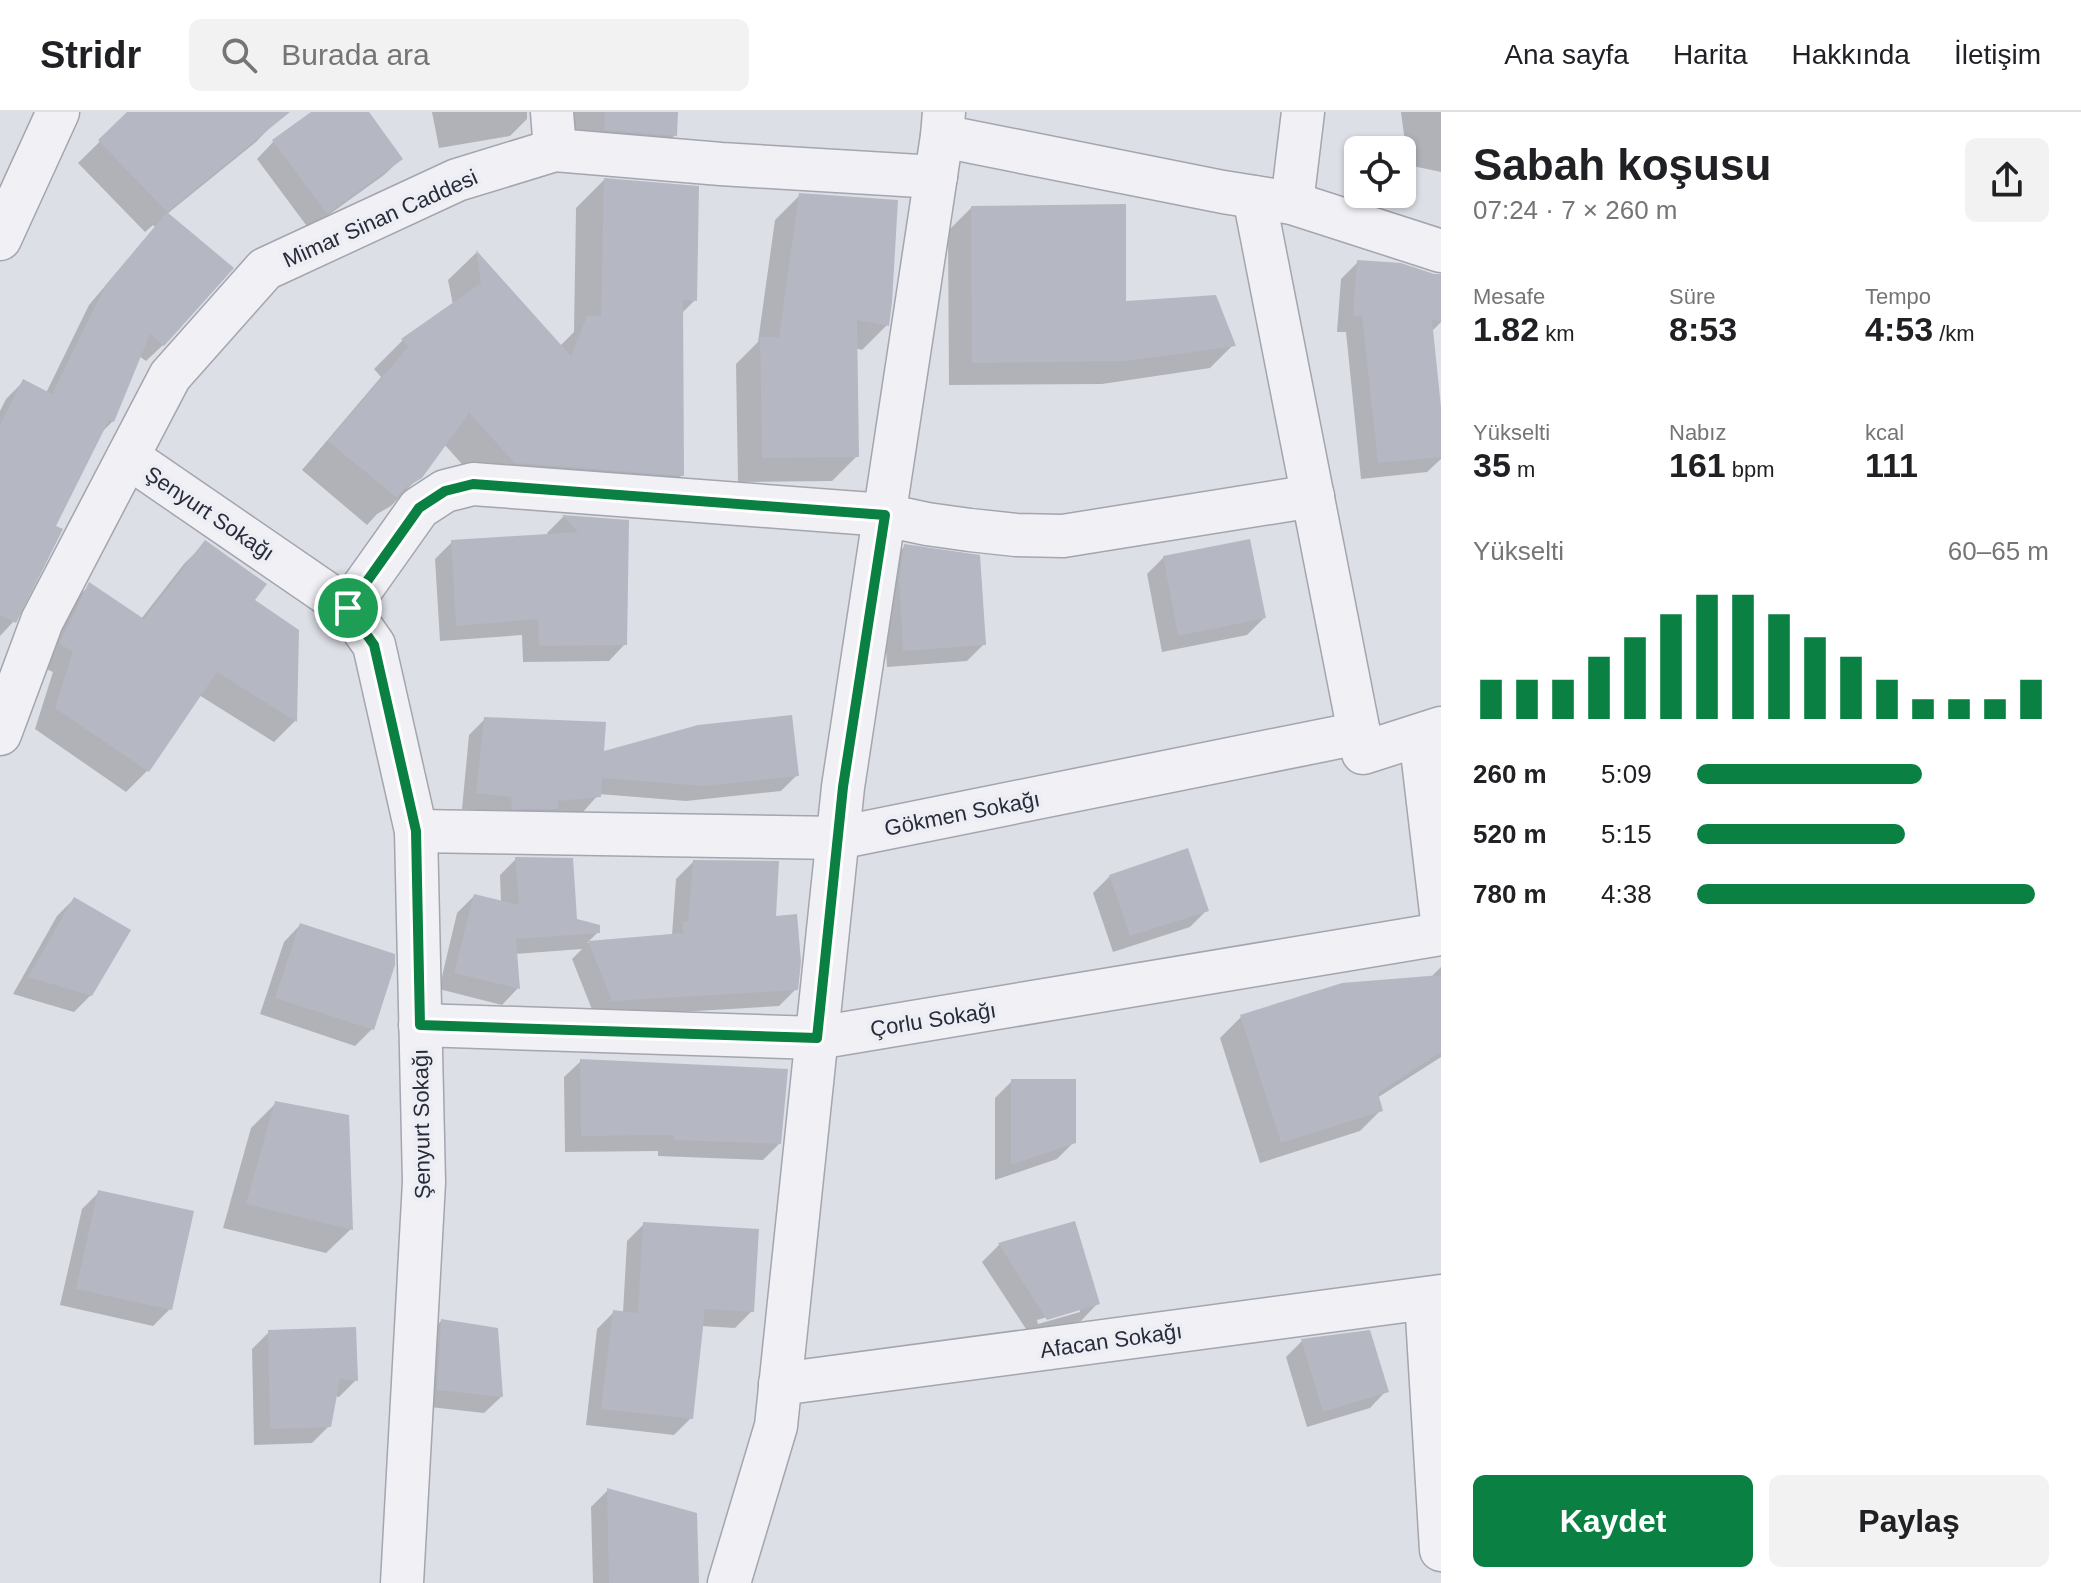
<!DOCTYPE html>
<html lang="tr">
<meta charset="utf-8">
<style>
body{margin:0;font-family:Helvetica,sans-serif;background:#f2f2f2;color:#202124;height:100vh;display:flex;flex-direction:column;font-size:30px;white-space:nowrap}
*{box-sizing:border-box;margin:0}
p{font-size:26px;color:#757577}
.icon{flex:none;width:44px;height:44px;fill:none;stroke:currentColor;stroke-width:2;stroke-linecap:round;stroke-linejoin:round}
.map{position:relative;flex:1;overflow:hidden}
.panel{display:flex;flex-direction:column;background:#fff;width:640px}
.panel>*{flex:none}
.fabs{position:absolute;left:1344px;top:24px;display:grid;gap:16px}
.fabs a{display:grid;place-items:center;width:72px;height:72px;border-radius:12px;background:#fff;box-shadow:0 2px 6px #0004;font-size:40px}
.pin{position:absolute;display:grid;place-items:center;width:68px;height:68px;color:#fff;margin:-34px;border:4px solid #fff;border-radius:50%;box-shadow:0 2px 8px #0007}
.round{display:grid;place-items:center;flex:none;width:84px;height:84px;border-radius:12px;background:#f2f2f2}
.headline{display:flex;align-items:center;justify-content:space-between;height:136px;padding:0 32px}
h1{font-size:44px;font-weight:800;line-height:60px}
.stats{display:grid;grid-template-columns:repeat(3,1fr);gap:12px;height:136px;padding:8px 32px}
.stats div{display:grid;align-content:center}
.stats b{font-size:34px;font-weight:800}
.stats small{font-size:22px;font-weight:400}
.stats p{font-size:22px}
.chart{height:224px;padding:16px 32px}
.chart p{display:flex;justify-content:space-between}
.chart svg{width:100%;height:144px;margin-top:8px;stroke:#0b8043;stroke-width:6}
.primary-button{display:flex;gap:16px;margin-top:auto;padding:16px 32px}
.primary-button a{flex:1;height:92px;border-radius:12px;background:#0b8043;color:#fff;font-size:32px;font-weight:800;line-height:92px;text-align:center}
.primary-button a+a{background:#f2f2f2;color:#202124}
ul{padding:0 32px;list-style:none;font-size:26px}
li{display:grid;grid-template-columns:128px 96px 1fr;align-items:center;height:60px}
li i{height:20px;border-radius:10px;background:#0b8043}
header{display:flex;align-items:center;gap:48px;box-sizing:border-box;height:112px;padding:0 40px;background:#fff;border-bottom:2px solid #e0e0e0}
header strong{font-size:38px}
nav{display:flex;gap:44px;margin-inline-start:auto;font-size:28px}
.search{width:560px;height:72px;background:#f2f2f2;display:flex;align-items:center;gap:20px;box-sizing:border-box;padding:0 28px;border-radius:12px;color:#757577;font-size:30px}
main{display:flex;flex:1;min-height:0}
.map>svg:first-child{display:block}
</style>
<header>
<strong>Stridr</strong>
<div class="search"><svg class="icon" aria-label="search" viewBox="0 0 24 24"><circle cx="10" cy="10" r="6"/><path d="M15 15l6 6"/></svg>Burada ara</div>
<nav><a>Ana sayfa</a><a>Harita</a><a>Hakkında</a><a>İletişim</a></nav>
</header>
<main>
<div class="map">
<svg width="1441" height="1471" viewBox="0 0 1441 1471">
<rect width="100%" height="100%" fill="#dddfe6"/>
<!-- shadow -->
<g fill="#0003" fill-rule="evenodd">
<path d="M130,0H269L277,8L256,30L167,102L163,233L146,249L139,244L113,309L100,322L54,415L14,509L0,524V299L6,287L23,270L46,281L89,193L155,115L153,113L145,120L78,51Z"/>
<path d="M314,0H366L401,47L384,63L309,117L257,47L273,30Z"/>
<path d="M432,0H527V7L510,24L439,36Z"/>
<path d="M552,0H676L675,23L658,40L566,25Z"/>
<path d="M1401,0H1441V60L1408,53Z"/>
<path d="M604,68L695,188L681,202L682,363L654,391L486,379L444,332L420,364L391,394L377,402L367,413L302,358L381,265L374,257L402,229L453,193L448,168L476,141L560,234L574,220L576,96Z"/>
<path d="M800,83L887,213L862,238L855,236L857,344L832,369L738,370L736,252L758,230L775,108Z"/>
<path d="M971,96L1124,192L1233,233L1210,256L1102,272L949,273L948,119Z"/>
<path d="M1358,150L1441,164V210L1431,220L1441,314V347L1427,360L1361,367L1346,220H1337L1341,167Z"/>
<path d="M563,405L627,410L625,532L609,549L523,550L522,523L440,529L435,447L452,430L550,424L547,421Z"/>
<path d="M205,431L252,488L297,519L295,609L274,630L199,583L148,658L126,680L35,617L53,560L39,554L68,494L90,473L141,507L184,452Z"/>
<path d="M905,434L984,532L967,549L887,555L883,487L888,451Z"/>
<path d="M1164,445L1264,506L1247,523L1162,540L1147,462Z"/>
<path d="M485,607L602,642L797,663L781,679L686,689L599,682L583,700L549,703L462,697L469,623Z"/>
<path d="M516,747L576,809L598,820L587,831L670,824L672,823L676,767L693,750L774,806L796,877L779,894L595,905L572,847L582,837L515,842L518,876L502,893L439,877L457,801L474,784L501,791L500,763Z"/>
<path d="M1110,764L1207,798L1190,815L1113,840L1093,781Z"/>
<path d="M74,787L91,883L74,900L13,882L57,804Z"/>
<path d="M300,813L372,917L355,934L260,902L284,830Z"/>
<path d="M1441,855V945L1377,986L1381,998L1360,1019L1260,1051L1220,926L1241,905L1430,866Z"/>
<path d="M581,949L780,1031L763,1048L658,1044V1039L565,1040L564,965Z"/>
<path d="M1012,969L1074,1030L1057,1047L995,1068V986Z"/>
<path d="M276,991L351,1117L326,1141L223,1116L251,1016Z"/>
<path d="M99,1080L170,1197L153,1214L60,1193L82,1097Z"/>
<path d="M1074,1111L1097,1192L1081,1209L1030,1223L982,1150L999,1133ZM1080,1196V1200L1038,1212L1037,1208Z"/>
<path d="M644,1112L752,1199L735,1216L701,1214L691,1306L674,1323L586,1313L597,1217L614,1200L623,1201L627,1129Z"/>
<path d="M441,1209L501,1285L484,1301L421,1294L424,1226Z"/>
<path d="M269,1220L356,1268L339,1285L335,1284L329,1314L312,1331L254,1333L252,1237Z"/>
<path d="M1302,1229L1386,1279L1370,1296L1307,1315L1286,1245Z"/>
<path d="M608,1378L697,1471H593L591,1395Z"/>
</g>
<!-- building -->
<g fill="#b5b7c2">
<path d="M127,0H290L167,100L98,28Z"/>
<path d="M311,0H369L403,47L327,102L272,28Z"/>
<path d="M605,0H678L677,24L604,18Z"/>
<path d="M604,66L699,74L697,189L683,188L684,364L515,351L469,301L422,366L405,376L397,386L328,329L408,235L401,227L481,171L476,138L571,244L587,204H601Z"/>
<path d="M799,81L898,88L892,190L889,214L857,208L859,345L762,346L760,225H779Z"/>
<path d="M1126,92V189L1216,183L1236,234L1127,249L972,251L971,94Z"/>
<path d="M167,100L234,156L164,234L150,222L114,310L109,308L56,414L63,417L16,511L0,503V313L23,267L52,282L105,174Z"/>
<path d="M1357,148L1401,151L1434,162H1441V209L1432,208L1441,295V345L1378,351L1362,204H1353Z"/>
<path d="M562,403L629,408L627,533L539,534L538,507L456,514L451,428L578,420Z"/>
<path d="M1250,427L1266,506L1178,524L1163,444Z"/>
<path d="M205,428L267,472L255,488L299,518L297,610L217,560L149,660L55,596L73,539L59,532L89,470L144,507Z"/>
<path d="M904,432L980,443L986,533L903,539L899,469Z"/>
<path d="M792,603L799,664L703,674L602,666L601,685L558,689V697H512L511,685L476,681L484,605L606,610L604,639L698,613Z"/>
<path d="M1188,736L1209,799L1130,824L1109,763Z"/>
<path d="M515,745L573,746L577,807L600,813V821L516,827L520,877L454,861L474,782L519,793Z"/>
<path d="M693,748L779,749L776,804L797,802L801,850L798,878L612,889L588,829L683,821V810L688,809Z"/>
<path d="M74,785L131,818L92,884L28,865Z"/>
<path d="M300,811L395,842V853L374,918L275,886Z"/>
<path d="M1441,863V940L1378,981L1383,999L1281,1031L1240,903L1342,871Z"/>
<path d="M580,947L788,957L781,1032L674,1028V1023L581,1024Z"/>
<path d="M1011,967H1076V1031L1011,1053Z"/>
<path d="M275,989L349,1003L353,1118L246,1092Z"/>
<path d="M98,1078L194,1099L172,1198L76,1177Z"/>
<path d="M1075,1109L1100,1192L1047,1208L998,1131Z"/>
<path d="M643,1110L759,1117L754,1200L705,1197L693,1307L601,1297L613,1198L638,1201Z"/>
<path d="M441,1207L498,1216L503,1285L437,1278Z"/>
<path d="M356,1215L358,1269L340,1267L331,1315L270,1317L268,1218Z"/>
<path d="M1370,1218L1389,1280L1323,1300L1301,1227Z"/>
<path d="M607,1376L697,1401L699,1471H609Z"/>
</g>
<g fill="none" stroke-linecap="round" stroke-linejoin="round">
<!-- street casing -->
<g stroke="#a3a5af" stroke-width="45">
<g id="street">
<path d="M552,0L555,38"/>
<path d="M942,24L1223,80L1292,91L1441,139"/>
<path d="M1254,85L1363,641L1441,616"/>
<path d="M1292,91L1303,0"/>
<path d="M0,127L58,0"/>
<path d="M128,345L348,496L374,533L416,719L424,1070L402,1471"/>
<path d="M348,496L419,396L445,379L473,372L885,403L927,412L970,418L1016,423L1063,424L1313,384"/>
<path d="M0,622L42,509L170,264L265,157L457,68L555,38L721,52L936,65"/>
<path d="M1420,623L1441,800"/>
<path d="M416,719L838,726L1359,621"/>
<path d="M420,913L817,926L1441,822"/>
<path d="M1426,1187L1441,1438"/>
<path d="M780,1272L1441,1184"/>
<path d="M729,1471L776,1314L843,675L942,24L944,0"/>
</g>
</g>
<!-- street -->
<use href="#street" stroke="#f0f0f5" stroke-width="42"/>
</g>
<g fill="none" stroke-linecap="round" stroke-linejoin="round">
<!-- route casing -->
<g stroke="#fff" stroke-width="16">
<path id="route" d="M473,372L885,403L843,675L817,926L420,913L416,719L374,533L348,496L419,396L445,379Z"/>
</g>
<!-- route -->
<use href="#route" stroke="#0b8043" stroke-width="10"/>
</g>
<g text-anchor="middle" stroke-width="8" stroke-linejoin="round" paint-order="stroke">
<!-- street labels -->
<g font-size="22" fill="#282b3b" stroke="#edeef4">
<text transform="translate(380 106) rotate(-24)" y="8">Mimar Sinan Caddesi</text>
<text transform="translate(210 401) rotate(34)" y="8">Şenyurt Sokağı</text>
<text transform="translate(962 701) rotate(-11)" y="8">Gökmen Sokağı</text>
<text transform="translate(933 907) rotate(-9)" y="8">Çorlu Sokağı</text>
<text transform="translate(421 1012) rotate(-91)" y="8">Şenyurt Sokağı</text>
<text transform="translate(1111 1228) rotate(-8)" y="8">Afacan Sokağı</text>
</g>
</g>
</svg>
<div class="fabs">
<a><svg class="icon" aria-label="locate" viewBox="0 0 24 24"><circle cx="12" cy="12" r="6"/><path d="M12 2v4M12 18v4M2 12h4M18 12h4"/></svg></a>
</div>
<div class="pin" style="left:348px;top:496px;background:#1e9e55"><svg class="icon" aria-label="arrive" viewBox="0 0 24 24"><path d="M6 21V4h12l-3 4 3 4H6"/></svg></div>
</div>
<section class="panel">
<div class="headline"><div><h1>Sabah koşusu</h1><p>07:24 · 7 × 260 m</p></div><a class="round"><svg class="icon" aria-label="share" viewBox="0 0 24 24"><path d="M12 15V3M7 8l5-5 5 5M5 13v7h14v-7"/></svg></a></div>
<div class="stats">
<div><p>Mesafe</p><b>1.82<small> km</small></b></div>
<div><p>Süre</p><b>8:53</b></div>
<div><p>Tempo</p><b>4:53<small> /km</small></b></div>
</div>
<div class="stats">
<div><p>Yükselti</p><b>35<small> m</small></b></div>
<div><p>Nabız</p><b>161<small> bpm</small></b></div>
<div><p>kcal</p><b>111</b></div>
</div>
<div class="chart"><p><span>Yükselti</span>60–65 m</p>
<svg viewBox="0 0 160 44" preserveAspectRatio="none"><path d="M5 44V32M15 44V32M25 44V32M35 44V25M45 44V19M55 44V12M65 44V6M75 44V6M85 44V12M95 44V19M105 44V25M115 44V32M125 44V38M135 44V38M145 44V38M155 44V32"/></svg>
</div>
<ul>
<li><b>260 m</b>5:09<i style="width:64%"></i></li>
<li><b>520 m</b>5:15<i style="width:59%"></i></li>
<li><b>780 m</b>4:38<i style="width:96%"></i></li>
</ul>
<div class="primary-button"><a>Kaydet</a><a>Paylaş</a></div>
</section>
</main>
